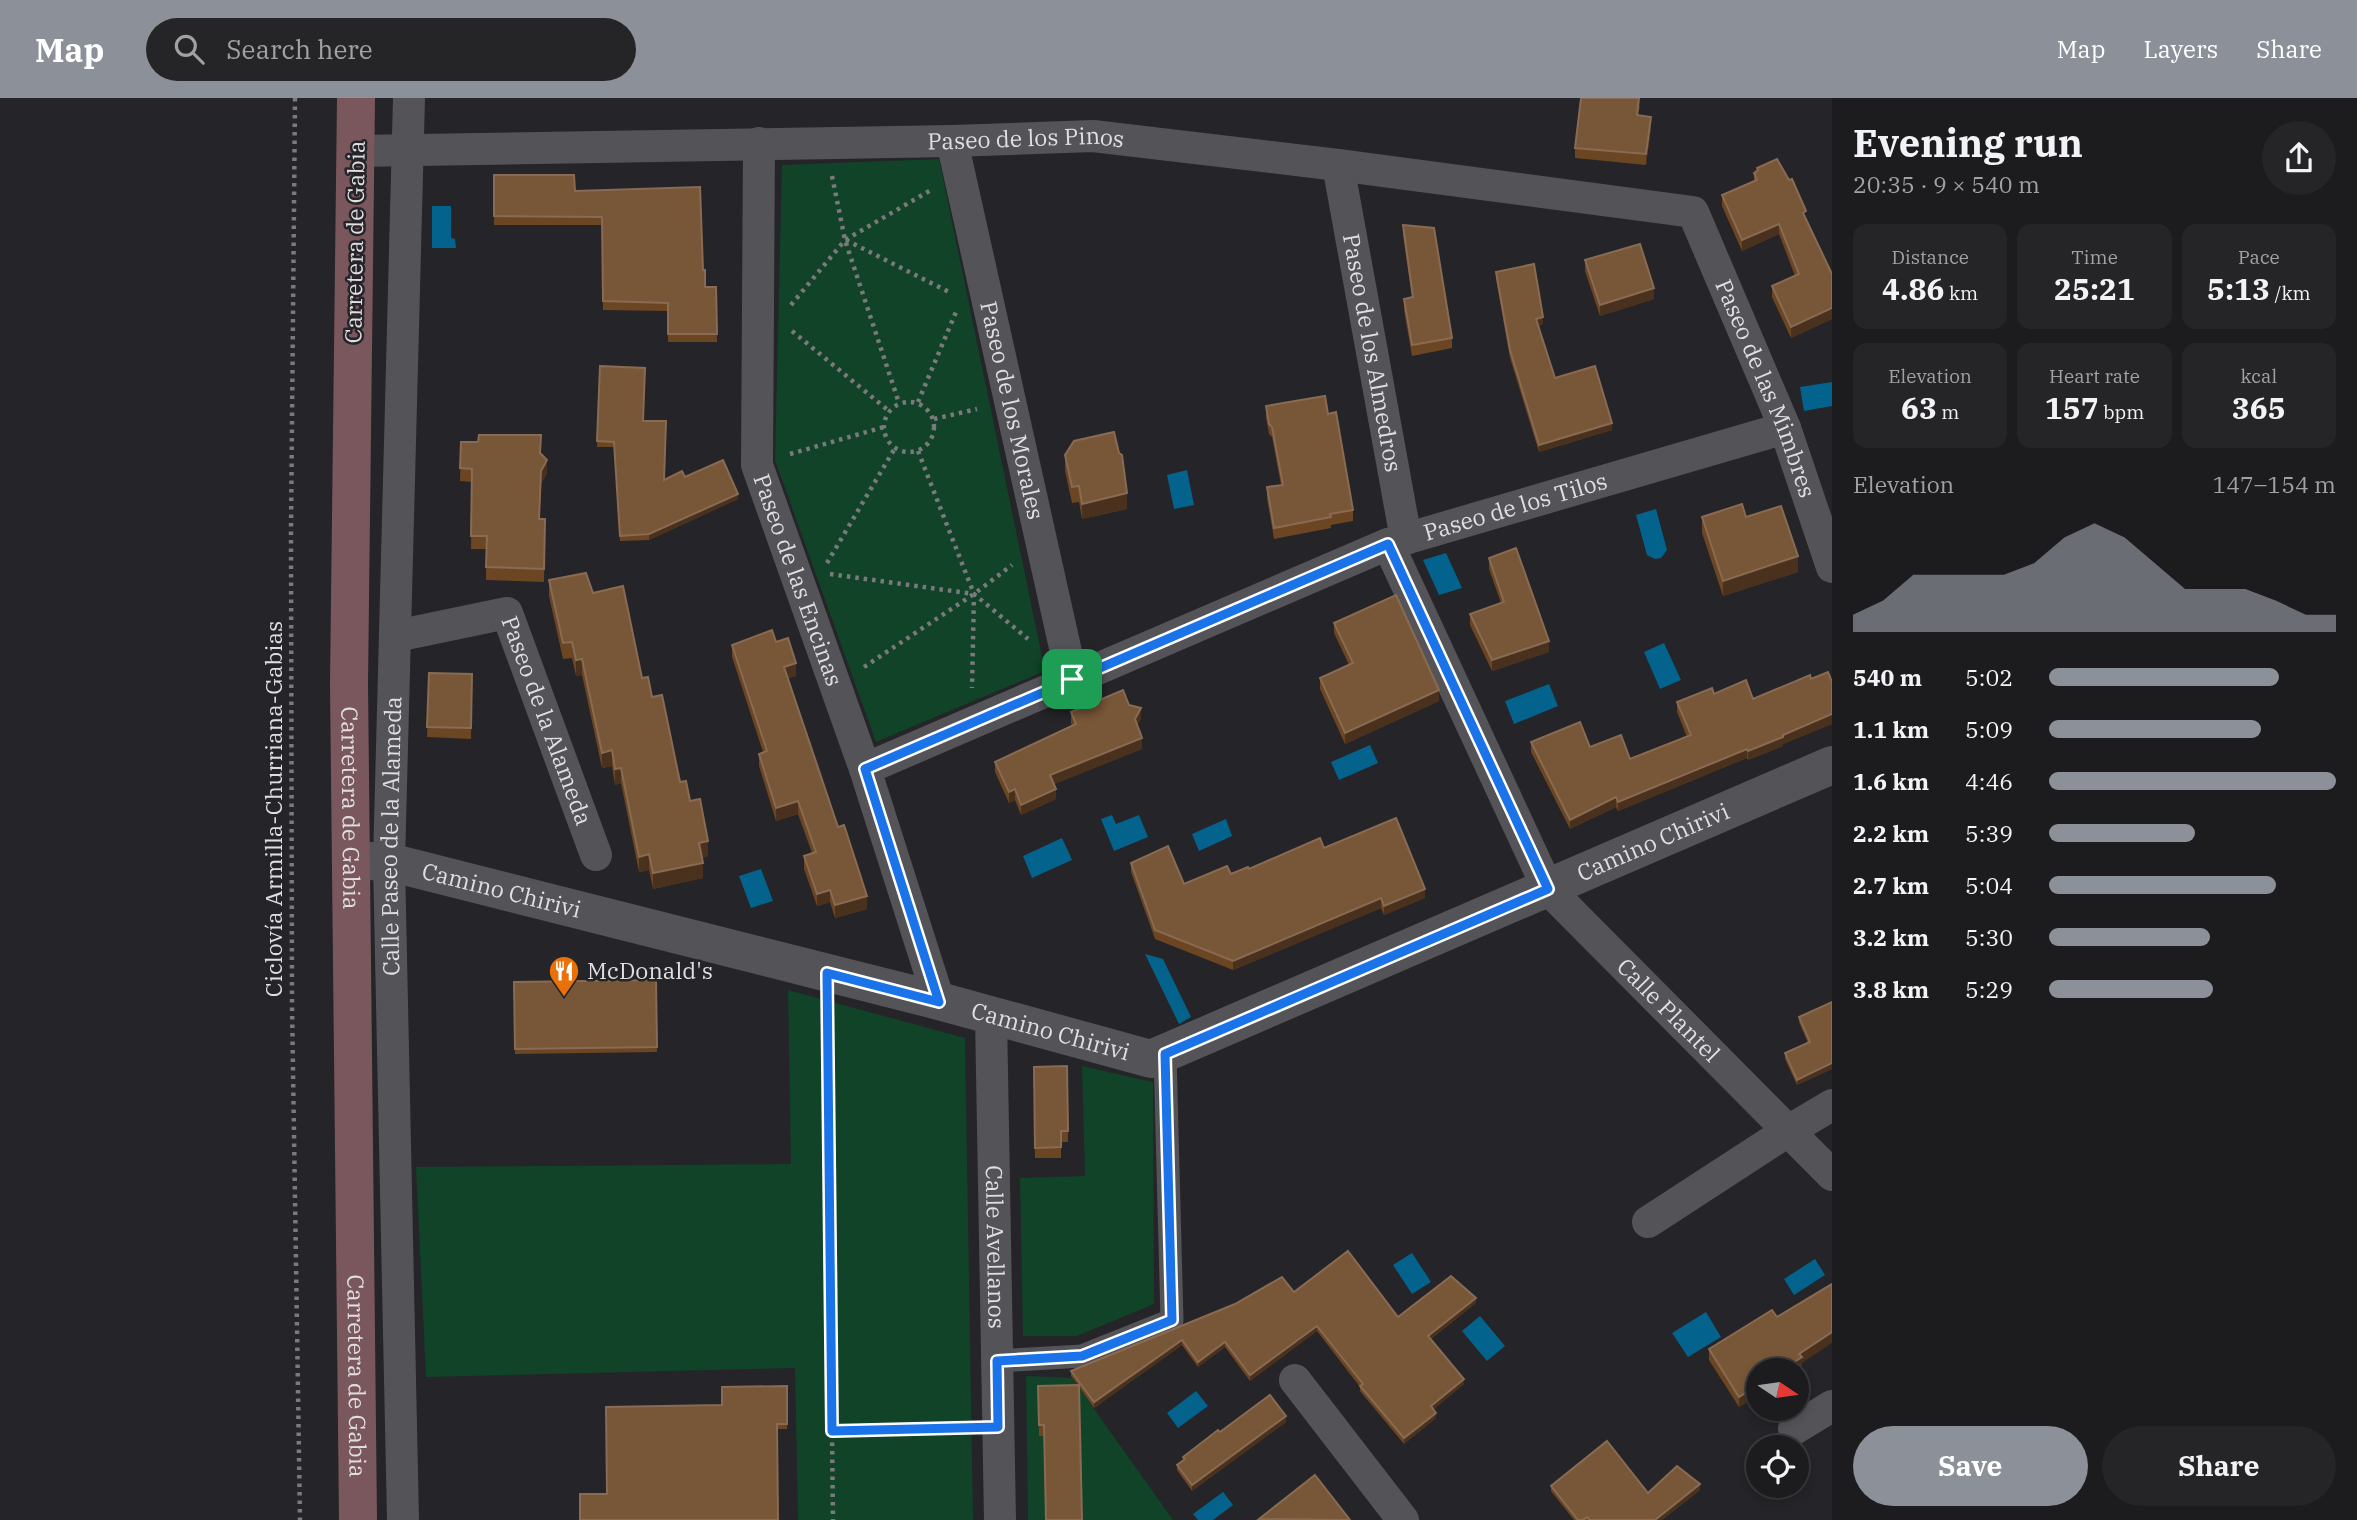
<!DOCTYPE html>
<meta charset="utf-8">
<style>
body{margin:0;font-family:"IBM Plex Serif",serif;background:#252427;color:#f1f3f6;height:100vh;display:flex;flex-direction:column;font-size:26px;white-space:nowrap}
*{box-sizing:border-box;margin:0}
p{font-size:23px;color:#a0a1a4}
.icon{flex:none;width:38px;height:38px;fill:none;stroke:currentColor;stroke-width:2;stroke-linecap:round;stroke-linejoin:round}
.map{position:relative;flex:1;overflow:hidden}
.details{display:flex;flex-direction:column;background:#1c1b1e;width:525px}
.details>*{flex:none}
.needle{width:46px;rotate:103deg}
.buttons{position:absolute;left:1746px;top:1260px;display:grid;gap:14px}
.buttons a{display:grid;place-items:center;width:63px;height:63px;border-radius:50%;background:#1c1b1e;box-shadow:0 4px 10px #0003,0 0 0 2px #3a393c;font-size:35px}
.pin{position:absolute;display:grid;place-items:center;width:60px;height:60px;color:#fff;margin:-30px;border-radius:14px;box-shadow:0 4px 10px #0006}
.round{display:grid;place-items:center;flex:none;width:74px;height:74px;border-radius:37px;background:#252427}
.headline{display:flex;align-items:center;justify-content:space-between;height:119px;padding:0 21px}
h1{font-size:38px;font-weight:700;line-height:52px}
.stats{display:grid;grid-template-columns:repeat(3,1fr);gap:10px;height:119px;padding:7px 21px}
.stats div{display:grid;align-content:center;border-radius:14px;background:#252427;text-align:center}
.stats b{font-size:30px;font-weight:700}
.stats small{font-size:19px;font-weight:400}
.stats p{font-size:19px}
.chart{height:196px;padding:14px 21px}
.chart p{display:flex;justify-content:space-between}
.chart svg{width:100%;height:126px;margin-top:7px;fill:#8c9099;opacity:.7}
.action{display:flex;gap:14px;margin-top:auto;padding:14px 21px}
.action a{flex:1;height:80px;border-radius:42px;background:#8c9099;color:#fff;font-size:28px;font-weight:700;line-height:80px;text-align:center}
.action a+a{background:#252427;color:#f1f3f6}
ul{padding:0 21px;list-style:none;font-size:23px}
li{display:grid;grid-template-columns:112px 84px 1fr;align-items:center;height:52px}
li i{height:18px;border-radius:9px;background:#8c9099}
header{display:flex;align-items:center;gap:42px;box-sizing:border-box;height:98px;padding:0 35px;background:#8c9099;color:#fff}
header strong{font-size:33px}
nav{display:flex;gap:38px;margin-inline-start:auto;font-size:24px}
.search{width:490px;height:63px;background:#252427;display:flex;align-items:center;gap:18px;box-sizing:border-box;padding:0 24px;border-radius:38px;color:#a0a1a4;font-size:26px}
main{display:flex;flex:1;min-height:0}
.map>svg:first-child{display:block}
</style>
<header>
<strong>Map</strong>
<div class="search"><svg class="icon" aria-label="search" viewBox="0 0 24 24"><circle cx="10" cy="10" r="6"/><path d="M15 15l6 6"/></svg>Search here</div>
<nav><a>Map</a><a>Layers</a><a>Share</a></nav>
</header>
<main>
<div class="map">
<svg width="1832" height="1422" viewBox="0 0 1832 1422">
<rect width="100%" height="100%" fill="#252428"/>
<!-- green -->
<g fill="#104327">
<path d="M939,61L1045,573L876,644L775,362L782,67Z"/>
<path d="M788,892L965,940L973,1422H798L795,1270L426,1279L416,1069L791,1066Z"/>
<path d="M1082,968L1153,984L1154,1206L1077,1238H1023L1020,1080L1085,1078Z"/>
<path d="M1026,1278L1072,1280L1173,1422H1028Z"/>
</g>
<!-- water -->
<g fill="#03638d">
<path d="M432,108H451V140L455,141L456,150H432Z"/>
<path d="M1832,284V308L1804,313L1800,289Z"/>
<path d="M1187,372L1194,407L1174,411L1167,377Z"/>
<path d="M1656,411L1667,452L1661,460L1655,461L1647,457L1636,417Z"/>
<path d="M1446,455L1462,490L1439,497L1423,462Z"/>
<path d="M1664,545L1681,582L1660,591L1644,554Z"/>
<path d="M1549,586L1558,608L1514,626L1505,603Z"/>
<path d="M1370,647L1378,665L1339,682L1331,664Z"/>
<path d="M1112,717L1116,726L1139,717L1148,739L1114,753L1101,721Z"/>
<path d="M1226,721L1232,738L1199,753L1192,736Z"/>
<path d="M1062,740L1072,762L1032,780L1023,758Z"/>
<path d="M761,771L773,803L751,810L739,778Z"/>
<path d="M1145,856L1163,861L1191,919L1179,926Z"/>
<path d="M1412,1155L1431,1184L1412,1196L1393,1167Z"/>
<path d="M1815,1161L1825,1177L1794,1197L1784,1181Z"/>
<path d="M1706,1214L1721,1239L1688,1259L1672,1235Z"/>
<path d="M1480,1218L1505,1248L1487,1263L1462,1233Z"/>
<path d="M1196,1293L1208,1308L1178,1330L1167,1315Z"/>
<path d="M1223,1394L1233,1407L1213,1422H1198L1193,1416Z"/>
</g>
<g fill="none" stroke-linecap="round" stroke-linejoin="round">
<!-- path -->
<g stroke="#7a797c" stroke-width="4.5" stroke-dasharray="3.5 5" stroke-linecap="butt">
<path d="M295,0L291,434L292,907L300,1422"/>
<path d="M832,78L845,142L899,305"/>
<path d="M846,142L951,195"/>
<path d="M791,207L845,142L931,92"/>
<path d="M792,233L889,313"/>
<circle cx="909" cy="329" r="25"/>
<path d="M918,304L956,214"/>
<path d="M934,321L977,311"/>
<path d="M918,353L974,496L972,590"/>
<path d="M790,356L884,329"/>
<path d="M827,465L895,350"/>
<path d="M830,476L974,496L1028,541"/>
<path d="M864,569L974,496L1012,467"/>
<path d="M827,911L833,1422"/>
<path d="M832,1333L966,1330"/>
</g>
<!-- pedestrian -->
<path stroke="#545358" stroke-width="23" d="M997,1263L1082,1258L1172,1222L1165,956"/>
<!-- minor -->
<g stroke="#545358" stroke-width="32">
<path id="s1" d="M952,43L1072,581"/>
<path id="s2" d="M759,45L757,367L865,671L939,903"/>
<path id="s3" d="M356,53L952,43L1093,38L1338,67L1693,114L1785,330L1832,469"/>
<path id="s4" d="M1338,67L1406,441"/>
<path id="s5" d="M1388,446L1548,791L1832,1077"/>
<path id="s6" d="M396,538L507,515L596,757"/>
<path id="s7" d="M865,671L1388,446L1785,330"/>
<path id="s8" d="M991,918L1000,1422"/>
<path d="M1648,1124L1788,1033L1832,1007"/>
<path d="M1295,1282L1403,1422"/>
<path d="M1794,1331L1832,1308"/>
<path id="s9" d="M403,1422L389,764L409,0"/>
</g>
<!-- tertiary -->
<path stroke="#545358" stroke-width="38" id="s10" d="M351,762L389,764L939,903L1151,961L1832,667"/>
<!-- secondary -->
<path stroke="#7a575c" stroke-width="38" id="s11" d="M356,0L349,586L358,1422"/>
</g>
<!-- wall -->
<g fill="#6c4523">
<path d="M1640,8L1638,17L1651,30L1646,67L1575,60V50Z"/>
<path d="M1757,70L1806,122L1832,176V221L1791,240L1772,199V188L1795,178L1779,136L1742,153L1722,108V97L1754,83V75L1757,73Z"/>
<path d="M494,77L575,93L703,172L705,189H716L717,244H668V213L603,212L602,127H494Z"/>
<path d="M1403,127L1452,240V250L1412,258L1404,212V201L1412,199L1403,137Z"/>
<path d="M1585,162L1654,201L1600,218L1585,173Z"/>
<path d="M1496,174L1543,226L1538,228L1555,280L1612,332L1539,354L1510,260L1496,181Z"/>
<path d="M600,268L643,323L664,382L685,379L738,401L649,442L620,443L614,349H597Z"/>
<path d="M1266,308L1328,316L1353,412V423L1331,427V430L1274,441L1267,400V389L1281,387L1272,339L1269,336L1266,319Z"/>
<path d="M461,344L541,356L547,375L541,386L539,421H545L544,484L486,482V451H471L472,384L460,383Z"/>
<path d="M1065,357L1127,411L1082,421L1079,404L1072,405L1065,373Z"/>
<path d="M1702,419H1746L1798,474L1723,498L1702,435Z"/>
<path d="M1489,460L1549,554L1492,573L1470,527V516L1501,505L1489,471Z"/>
<path d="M549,482L593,495L652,599L680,684L690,703L708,758L702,760L703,780L653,791L649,772L639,774L621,685L615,687L612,668L602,670L582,577L576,578L572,560L563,561L549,498Z"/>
<path d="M1334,525L1439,603L1345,646L1320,591V580L1349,567L1334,535Z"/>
<path d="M776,544L796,578L788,580L838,729L867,811L835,820L830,804L817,808L804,771V758L812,755L798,716L776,723L759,668V656L763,654L732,559V547Z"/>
<path d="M429,575L472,576L471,641L427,639Z"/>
<path d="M1811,581L1832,584V626L1783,646V648L1748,662L1747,660L1618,713L1616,709L1570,731L1531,654V644L1590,649L1630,661L1687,639L1677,614V604L1714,596L1753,601Z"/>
<path d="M1129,607L1141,621L1137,627L1142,651L1054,686L1056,701L1021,717L1015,702L1009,705L995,674V664L1072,628L1071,625V614Z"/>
<path d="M1324,750L1425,800L1384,817L1381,810L1233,872L1155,841L1131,774V765L1184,786L1231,776Z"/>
<path d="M656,882L657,954L515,956L514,885Z"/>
<path d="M1832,904V971L1797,987L1785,961V955L1808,945L1799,924V919Z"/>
<path d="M1067,968L1068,1044H1061V1060H1035L1034,969Z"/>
<path d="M1294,1194L1398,1219L1476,1205L1431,1241L1464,1286L1433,1311L1436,1320L1404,1346L1360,1293V1289L1317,1233L1250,1283L1225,1249L1198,1269L1182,1247L1094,1310L1079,1289L1044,1338H1039L1038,1288L1078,1287L1071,1278V1273Z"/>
<path d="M1777,1219L1802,1265V1270L1739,1309L1709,1262V1251Z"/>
<path d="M787,1288V1331H777L722,1307Z"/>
<path d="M1286,1324L1192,1393L1177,1372V1367L1183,1362V1359L1220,1334Z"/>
<path d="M1551,1388L1648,1395L1700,1392L1662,1422H1574L1551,1393Z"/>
</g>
<!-- shaded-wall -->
<g fill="#4a311d">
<path d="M1651,19V30L1646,67V56Z"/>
<path d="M1779,126V136L1742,153V142Z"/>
<path d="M1654,190V201L1600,218V207Z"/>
<path d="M1832,210V221L1791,240V229Z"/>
<path d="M1543,219V226L1536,228V221Z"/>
<path d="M1612,325V332L1539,354V347Z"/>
<path d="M547,362V375L541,386L539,434L541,373Z"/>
<path d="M1127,395V411L1082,421V406Z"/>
<path d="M738,396V401L649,442V436Z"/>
<path d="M1798,458V474L1723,498V483Z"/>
<path d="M1549,543V554L1492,573V562Z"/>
<path d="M582,561V577L576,578V562Z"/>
<path d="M796,565V578L784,582V569Z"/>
<path d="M1439,592V603L1345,646V635Z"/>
<path d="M1141,610V621L1135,632V621Z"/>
<path d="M1832,616V626L1783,646V648L1748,662V653L1783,637Z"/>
<path d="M1142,640V651L1050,688V677Z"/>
<path d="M1747,651V660L1618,713V704Z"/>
<path d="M612,652V668L602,670V655Z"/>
<path d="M621,670V685L615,687V671Z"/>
<path d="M1015,691V702L1009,705V694Z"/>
<path d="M1056,691V701L1021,717V707Z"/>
<path d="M1616,699V709L1570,731V722Z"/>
<path d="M798,703V716L776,723V710Z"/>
<path d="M708,743V758L699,761V745Z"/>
<path d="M649,756V772L639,774V759Z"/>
<path d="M703,765V780L653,791V775Z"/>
<path d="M1425,791V800L1384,817V808Z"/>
<path d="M830,792V804L817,808V796Z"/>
<path d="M867,798V811L835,820V807Z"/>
<path d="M1381,800V810L1233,872V863Z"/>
<path d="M1832,965V971L1797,987V982Z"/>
<path d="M1476,1200V1205L1428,1243V1238Z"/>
<path d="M1317,1228V1233L1250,1283V1277Z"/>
<path d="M1832,1234V1245L1802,1265V1270L1797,1273L1781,1272L1799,1256Z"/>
<path d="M1182,1242V1247L1094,1310V1304Z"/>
<path d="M1225,1244V1249L1198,1269V1264Z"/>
<path d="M1464,1281V1286L1431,1314V1308Z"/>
<path d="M1759,1286V1297L1739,1309V1299Z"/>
<path d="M1436,1315V1320L1404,1346V1340Z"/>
<path d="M1286,1318V1324L1192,1393V1387Z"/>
<path d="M1700,1386V1392L1662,1422H1655Z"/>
</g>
<!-- building -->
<g fill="#785638" stroke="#886b52" stroke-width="2">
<path d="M1581,0H1639L1637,17L1651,19L1646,56L1575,50Z"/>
<path d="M1777,61L1789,82L1792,81L1806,113L1803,115L1832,176V210L1791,229L1772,188L1799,176L1779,126L1742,142L1722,97L1757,82L1754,75L1758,72L1757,70Z"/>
<path d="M494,77H574L575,93L700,89L703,172H705V189H716L717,236H668V205L603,203L602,119L494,118Z"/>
<path d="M1403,127L1434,130L1452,240L1412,247L1404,201L1413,199Z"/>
<path d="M1640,146L1654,190L1600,207L1585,162Z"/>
<path d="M1534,166L1543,219L1536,221L1555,280L1595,268L1612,325L1539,347L1510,252L1496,174Z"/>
<path d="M600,268L645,270L643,323H666L664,382L682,373L685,379L723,362L738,396L649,436L620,438L614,344L597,343Z"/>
<path d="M1325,298L1328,316L1336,314L1353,412L1330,416L1331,419L1274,430L1267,389L1283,387L1272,329L1269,326L1266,308Z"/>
<path d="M1114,334L1119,355L1122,357L1127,395L1082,406L1079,388L1072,389L1065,357L1074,343Z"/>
<path d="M479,337H541L540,355L547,362L541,373L539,421H545L544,471L486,469L487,438H471L472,371L460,370L461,344H478Z"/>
<path d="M1742,406L1746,419L1781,408L1798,458L1723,483L1702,419Z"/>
<path d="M1516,450L1549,543L1492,562L1470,516L1504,504L1489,460Z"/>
<path d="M586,475L593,495L623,488L642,580L648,579L652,599L662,597L680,684L686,683L690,703L700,701L708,743L699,745L703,765L653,775L649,756L639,759L621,670L615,671L612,652L602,655L582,561L576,562L572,544L563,545L549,482Z"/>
<path d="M1396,497L1439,592L1345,635L1320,580L1353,565L1334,525Z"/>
<path d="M772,532L776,544L788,540L796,565L784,569L838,729L844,727L867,798L835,807L830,792L817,796L804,758L816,754L798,703L776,710L759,656L767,653L732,547Z"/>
<path d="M1828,574L1832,584V616L1783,637V639L1748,653L1747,651L1618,704L1616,699L1570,722L1531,644L1580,624L1590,649L1621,637L1630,661L1691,637L1677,604L1712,590L1714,596L1746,582L1753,601L1810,577L1811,581Z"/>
<path d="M429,575L472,576L471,630L427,629Z"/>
<path d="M1123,592L1129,607L1141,610L1135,621L1142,640L1050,677L1056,691L1021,707L1015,691L1009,694L995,664L1076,626L1071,614Z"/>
<path d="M1396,720L1425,791L1384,808L1381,800L1233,863L1155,832L1131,765L1168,748L1184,786L1227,768L1231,776L1248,769L1249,771L1320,740L1324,750Z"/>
<path d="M656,882L657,949L515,951L514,884Z"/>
<path d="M1832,904V965L1797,982L1785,955L1810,944L1799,919Z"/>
<path d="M1067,968L1068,1033H1061V1049L1035,1050L1034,969Z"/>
<path d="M1348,1153L1398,1219L1451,1178L1476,1200L1428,1238L1464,1281L1431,1308L1436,1315L1404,1340L1360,1288L1363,1286L1317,1228L1250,1277L1225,1244L1198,1264L1182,1242L1094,1304L1071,1273L1235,1206L1282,1179L1294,1194Z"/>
<path d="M1832,1186V1234L1799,1256L1802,1259L1781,1272H1759V1286L1739,1299L1709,1251L1772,1212L1777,1219Z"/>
<path d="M1079,1287L1082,1422H1046L1044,1327H1039L1038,1288Z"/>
<path d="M787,1288V1326H777L778,1422H580V1396H607L606,1309L722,1307V1289Z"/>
<path d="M1270,1297L1286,1318L1192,1387L1177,1367L1185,1361L1183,1359L1218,1332L1220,1334Z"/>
<path d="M1607,1343L1648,1395L1677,1368L1700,1386L1655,1422H1590L1587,1419L1583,1422H1578L1551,1388Z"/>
<path d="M1315,1377L1350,1422L1259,1421Z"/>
</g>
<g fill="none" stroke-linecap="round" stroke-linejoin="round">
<!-- route casing -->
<g stroke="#fff" stroke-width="14">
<path id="route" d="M1388,446L1548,791L1165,956L1172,1222L1082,1258L997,1263L998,1329L832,1333L827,875L939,904L865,671Z"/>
</g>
<!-- route -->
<use href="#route" stroke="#1a73e8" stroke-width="9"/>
</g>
<!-- icons -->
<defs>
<g id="restaurant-pin" transform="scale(1.575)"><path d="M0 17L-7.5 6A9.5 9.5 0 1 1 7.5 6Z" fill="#e8710a" stroke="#252428"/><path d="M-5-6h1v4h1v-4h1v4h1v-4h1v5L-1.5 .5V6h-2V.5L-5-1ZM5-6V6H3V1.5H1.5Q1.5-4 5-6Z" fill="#fff"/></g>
</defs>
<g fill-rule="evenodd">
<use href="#restaurant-pin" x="564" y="873"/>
</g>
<g text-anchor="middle" stroke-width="5" stroke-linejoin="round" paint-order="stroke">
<!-- street labels -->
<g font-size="23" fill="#dfdee1" stroke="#252428">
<text dy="8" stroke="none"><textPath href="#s3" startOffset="670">Paseo de los Pinos</textPath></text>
<text transform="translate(355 144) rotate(-89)" y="8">Carretera de Gabia</text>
<text dy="8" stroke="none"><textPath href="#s4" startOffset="191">Paseo de los Almedros</textPath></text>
<text dy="8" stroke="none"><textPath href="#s3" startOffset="1533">Paseo de las Mimbres</textPath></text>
<text dy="8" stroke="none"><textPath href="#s1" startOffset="276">Paseo de los Morales</textPath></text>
<text dy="8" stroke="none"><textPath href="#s7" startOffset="702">Paseo de los Tilos</textPath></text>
<text dy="8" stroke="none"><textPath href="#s2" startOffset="444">Paseo de las Encinas</textPath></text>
<text dy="8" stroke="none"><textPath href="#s6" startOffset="228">Paseo de la Alameda</textPath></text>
<text transform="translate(274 711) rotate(-90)" y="8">Ciclovía Armilla-Churriana-Gabias</text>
<text dy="8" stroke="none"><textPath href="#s11" startOffset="710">Carretera de Gabia</textPath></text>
<text dy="8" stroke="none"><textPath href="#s9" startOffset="684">Calle Paseo de la Alameda</textPath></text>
<text dy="8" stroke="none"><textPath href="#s10" startOffset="1372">Camino Chirivi</textPath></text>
<text dy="8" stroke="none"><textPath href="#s10" startOffset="154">Camino Chirivi</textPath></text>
<text dy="8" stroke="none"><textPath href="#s5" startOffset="551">Calle Plantel</textPath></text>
<text dy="8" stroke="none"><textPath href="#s10" startOffset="721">Camino Chirivi</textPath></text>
<text dy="8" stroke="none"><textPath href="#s8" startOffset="231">Calle Avellanos</textPath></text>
<text dy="8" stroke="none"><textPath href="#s11" startOffset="1278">Carretera de Gabia</textPath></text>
</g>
<!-- poi labels -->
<g font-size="23" fill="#dfdee1" stroke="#252428" text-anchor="start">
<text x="587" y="881">McDonald's</text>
</g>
</g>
</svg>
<div class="buttons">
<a><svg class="needle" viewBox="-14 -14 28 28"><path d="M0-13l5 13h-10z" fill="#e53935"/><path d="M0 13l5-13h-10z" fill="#a0a1a4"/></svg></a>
<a><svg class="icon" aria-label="locate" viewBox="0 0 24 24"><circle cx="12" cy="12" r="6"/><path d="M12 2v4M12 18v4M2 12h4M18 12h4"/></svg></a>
</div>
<div class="pin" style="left:1072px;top:581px;background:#1e9e55"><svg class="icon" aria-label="arrive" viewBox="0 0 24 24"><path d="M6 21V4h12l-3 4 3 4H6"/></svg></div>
</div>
<section class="details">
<div class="headline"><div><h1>Evening run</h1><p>20:35 · 9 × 540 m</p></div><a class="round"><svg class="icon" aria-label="share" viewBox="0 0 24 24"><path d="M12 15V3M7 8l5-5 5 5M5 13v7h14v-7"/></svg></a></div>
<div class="stats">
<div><p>Distance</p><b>4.86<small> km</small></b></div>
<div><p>Time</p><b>25:21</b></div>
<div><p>Pace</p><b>5:13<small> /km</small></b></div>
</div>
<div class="stats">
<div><p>Elevation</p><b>63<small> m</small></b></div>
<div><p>Heart rate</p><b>157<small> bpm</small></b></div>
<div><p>kcal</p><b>365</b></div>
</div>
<div class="chart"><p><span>Elevation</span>147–154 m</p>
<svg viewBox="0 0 160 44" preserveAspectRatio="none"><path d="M0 44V38L10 33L20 24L30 24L40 24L50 24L60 20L70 11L80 6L90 11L100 20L110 29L120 29L130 29L140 33L150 38L160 38V44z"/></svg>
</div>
<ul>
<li><b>540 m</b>5:02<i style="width:80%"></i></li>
<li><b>1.1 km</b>5:09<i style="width:74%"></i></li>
<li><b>1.6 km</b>4:46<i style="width:100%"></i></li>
<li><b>2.2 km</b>5:39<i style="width:51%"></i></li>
<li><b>2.7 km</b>5:04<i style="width:79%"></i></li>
<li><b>3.2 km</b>5:30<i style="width:56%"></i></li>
<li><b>3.8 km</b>5:29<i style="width:57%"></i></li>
</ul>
<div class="action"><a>Save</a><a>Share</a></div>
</section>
</main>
